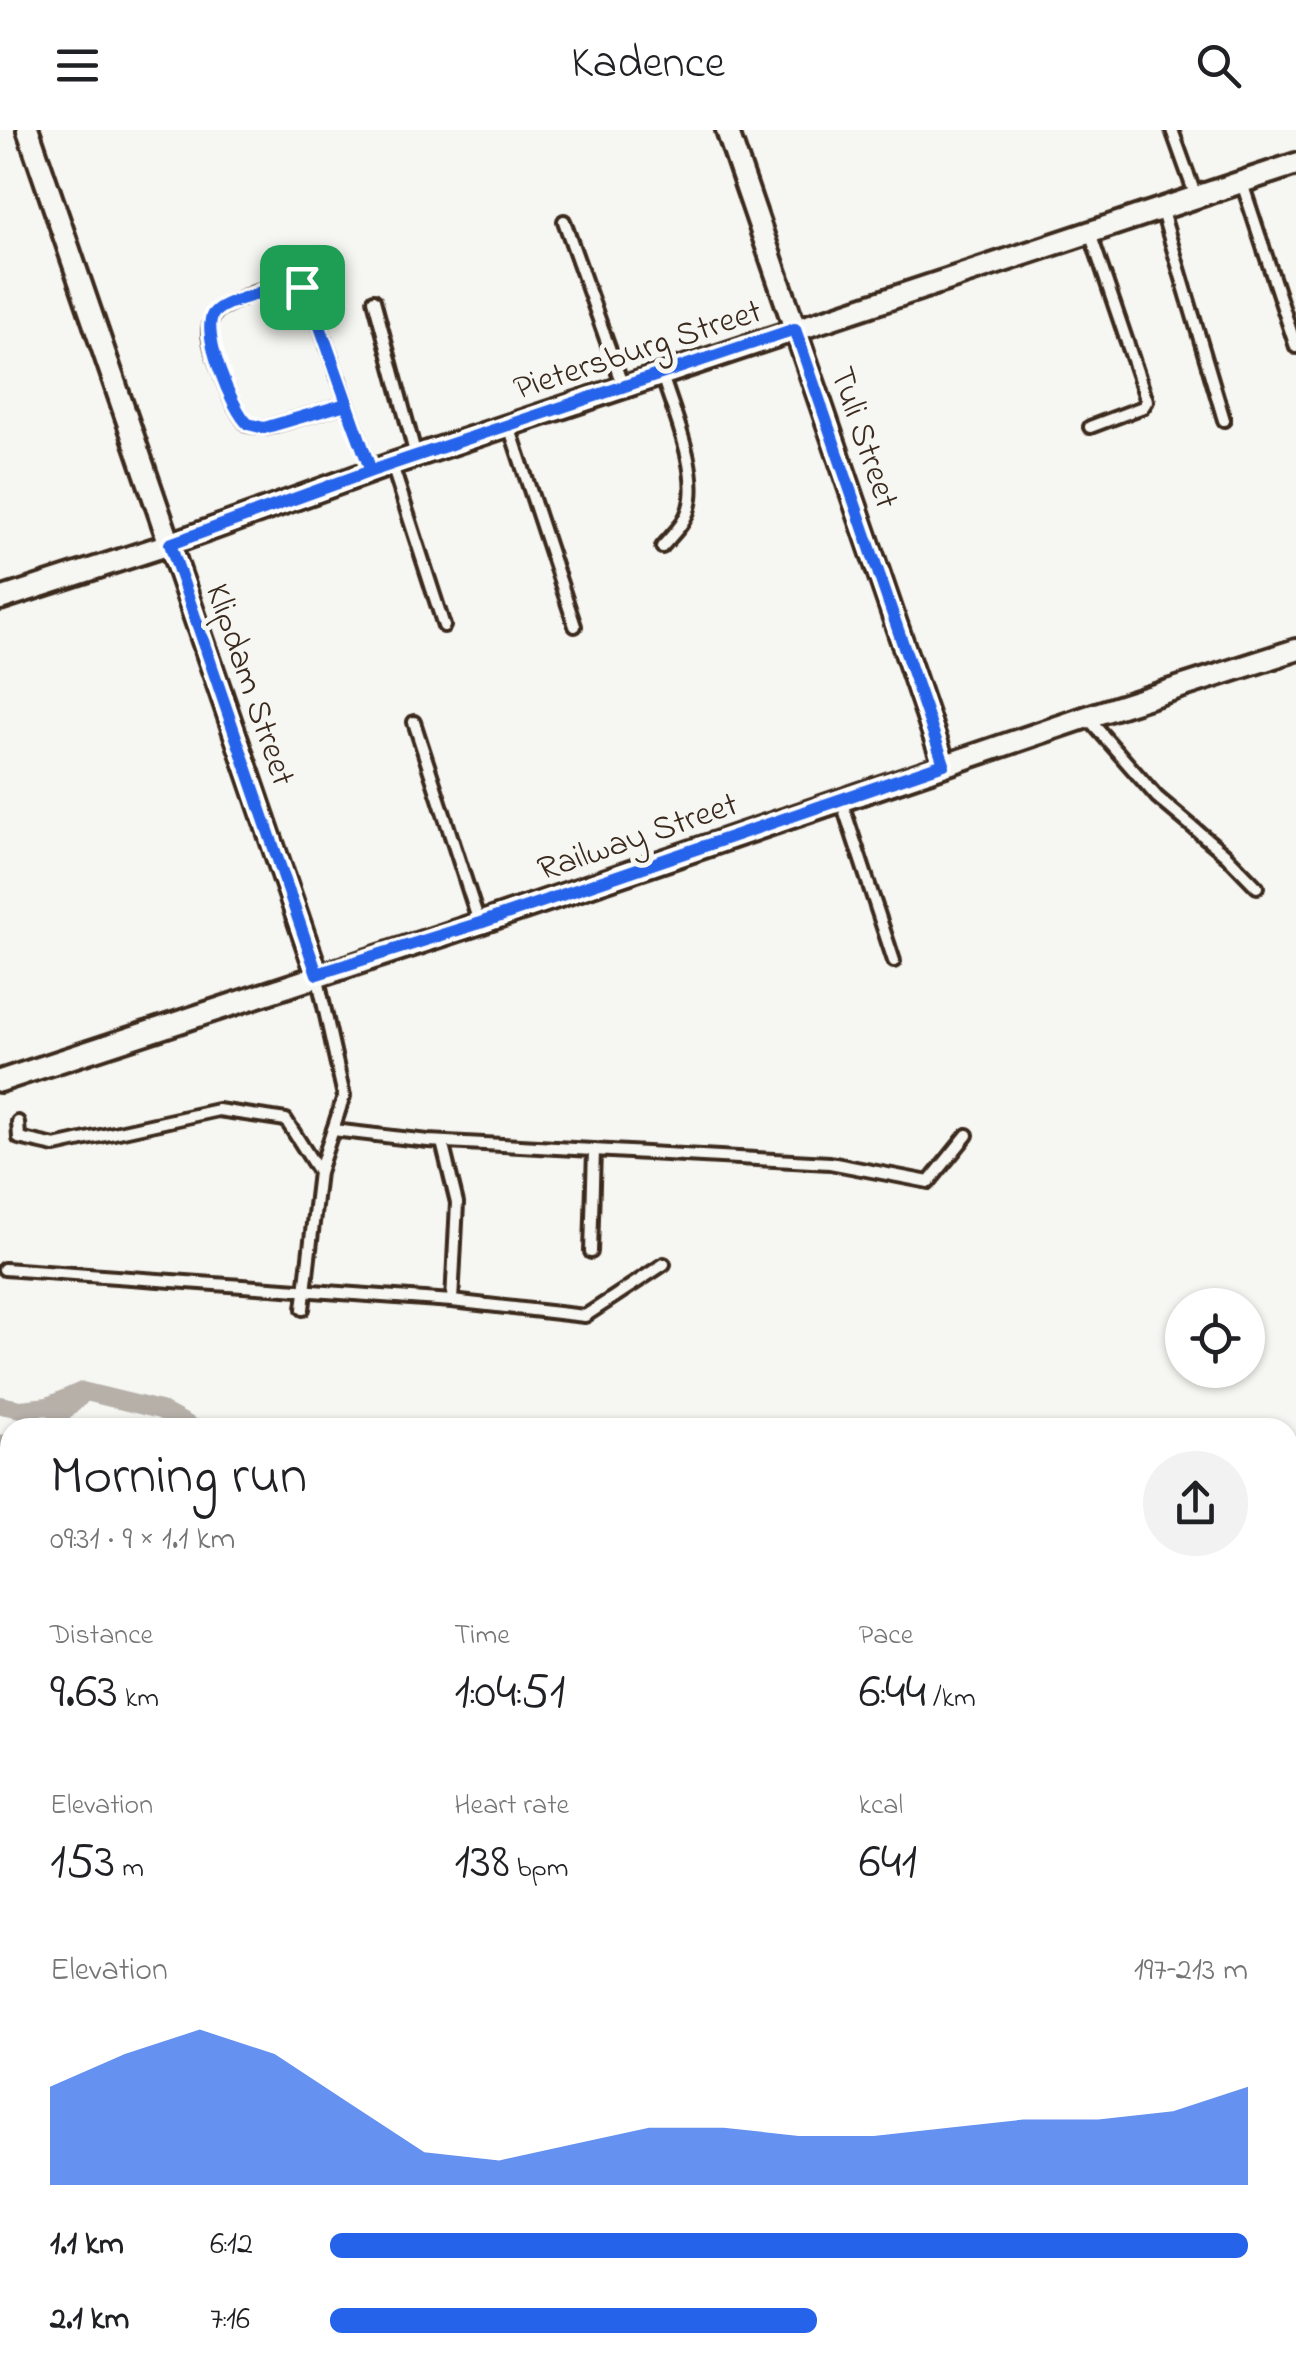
<!DOCTYPE html>
<meta charset="utf-8">
<style>
body{margin:0;font-family:"Indie Flower",sans-serif;background:#f2f2f2;color:#202124;height:100vh;display:flex;flex-direction:column;font-size:38px;white-space:nowrap}
*{box-sizing:border-box;margin:0}
p{font-size:32px;color:#757577}
.icon{flex:none;width:55px;height:55px;fill:none;stroke:currentColor;stroke-width:2;stroke-linecap:round;stroke-linejoin:round}
.map{position:relative;flex:1;overflow:hidden}
.panel{position:absolute;left:0px;top:1288px;width:1298px;height:962px;display:flex;flex-direction:column;background:#fff;border-radius:30px 30px 0 0;box-shadow:0 2px 8px #0004}
.panel>*{flex:none}
.buttons{position:absolute;left:1165px;top:1158px;display:grid;gap:20px}
.buttons a{display:grid;place-items:center;width:100px;height:100px;border-radius:50%;background:#fff;box-shadow:0 2px 8px #0004;font-size:50px}
.pin{position:absolute;display:grid;place-items:center;width:85px;height:85px;color:#fff;margin:-42px;border-radius:20px;box-shadow:0 5px 15px #0006}
.round{display:grid;place-items:center;flex:none;width:105px;height:105px;border-radius:52px;background:#f2f2f2}
.head{display:flex;align-items:center;justify-content:space-between;height:170px;padding:0 50px}
h1{font-size:55px;font-weight:600;line-height:75px}
.metrics{display:grid;grid-template-columns:repeat(3,1fr);gap:15px;height:170px;padding:10px 50px}
.metrics div{display:grid;align-content:center}
.metrics b{font-size:50px;font-weight:600}
.metrics small{font-size:28px;font-weight:400}
.metrics p{font-size:28px}
.chart{height:280px;padding:20px 50px}
.chart p{display:flex;justify-content:space-between}
.chart svg{width:100%;height:180px;margin-top:10px;fill:#2563eb;opacity:.7}
ul{padding:0 50px;list-style:none;font-size:32px}
li{display:grid;grid-template-columns:160px 120px 1fr;align-items:center;height:75px}
li i{height:25px;border-radius:12px;background:#2563eb}
header{display:flex;justify-content:space-between;align-items:center;height:130px;padding:0 50px;background:#fff;font-size:45px;font-weight:600}
.map>svg:first-child{display:block}
</style>
<header><svg class="icon" aria-label="menu" viewBox="0 0 24 24"><path d="M4 6h16M4 12h16M4 18h16"/></svg>Kadence<svg class="icon" aria-label="search" viewBox="0 0 24 24"><circle cx="10" cy="10" r="6"/><path d="M15 15l6 6"/></svg></header>
<div class="map">
<svg width="1296" height="2249" viewBox="0 0 1296 2249">
<rect width="100%" height="100%" fill="#f6f6f2"/>
<filter id="ink" filterUnits="userSpaceOnUse"><feTurbulence type="fractalNoise" baseFrequency=".01" numOctaves="2"/><feDisplacementMap in="SourceGraphic" scale="20" xChannelSelector="R" yChannelSelector="G"/><feConvolveMatrix kernelMatrix="1 2 1 2 8 2 1 2 1" color-interpolation-filters="sRGB"/></filter>
<g filter="url(#ink)">
<g fill="none" stroke-linecap="round" stroke-linejoin="round">
<!-- canal -->
<g stroke="#b6b0a9" stroke-width="18">
<path d="M0,1275L21,1279L48,1276L82,1261L160,1280L194,1298"/>
<path d="M47,1298L80,1267"/>
<path d="M0,1314L10,1313"/>
</g>
<!-- service casing -->
<g stroke="#3b2a1e" stroke-width="18">
<g id="service">
<path d="M1172,0L1196,67"/>
<path d="M1242,53L1296,217"/>
<path d="M1161,78L1224,290"/>
<path d="M564,91L623,257"/>
<path d="M374,170L416,326"/>
<path d="M346,274L265,298L248,295C234,282 208,218 209,199C210,190 213,185 219,179C245,168 287,140 309,165L371,341"/>
<path d="M509,296L575,496"/>
<path d="M1090,297L1143,277L1147,271L1090,103"/>
<path d="M392,335L444,496"/>
<path d="M662,417C672,405 685,394 689,378C700,342 673,281 662,245"/>
<path d="M1087,587L1157,667L1226,725L1257,757"/>
<path d="M414,592L479,792"/>
<path d="M841,670L894,831"/>
<path d="M18,992L19,1008L55,1016L218,980L286,990L319,1042"/>
<path d="M333,1000L428,1011L830,1033L929,1052L967,1005"/>
<path d="M442,1012L457,1073L452,1171"/>
<path d="M591,1122L594,1020"/>
<path d="M4,1139L452,1171L585,1186L664,1134"/>
<path d="M303,1179L319,1042L344,966L317,845"/>
<path d="M1288,1967L1296,1966"/>
<path d="M849,2249L857,2240"/>
<path d="M978,2249L998,2240"/>
</g>
</g>
<!-- minor casing -->
<g stroke="#3b2a1e" stroke-width="28">
<g id="minor">
<path d="M28,0L317,844"/>
<path d="M727,0L944,634"/>
<path d="M0,469L170,414L392,334L1296,34"/>
<path d="M0,951L480,793L1087,587L1296,520"/>
</g>
</g>
<!-- service -->
<use href="#service" stroke="#f6f6f2" stroke-width="10"/>
<!-- minor -->
<use href="#minor" stroke="#f6f6f2" stroke-width="20"/>
<!-- rail casing -->
<g stroke="#3b2a1e" stroke-width="9">
<g id="rail">
<path d="M1288,1625L1296,1616"/>
<path d="M77,2249L85,2240"/>
<path d="M377,2249L391,2240"/>
<path d="M682,2249L691,2240"/>
</g>
</g>
<!-- rail -->
<use href="#rail" stroke="#f6f6f2" stroke-width="5" stroke-dasharray="15" stroke-linecap="butt"/>
</g>
</g>
<g fill="none" stroke-linecap="round" stroke-linejoin="round" filter="url(#ink)">
<!-- route casing -->
<g stroke="#fff" stroke-width="20">
<path id="route" d="M302,157L309,165L371,341L170,414L317,844L480,793L944,634L795,199L371,341L346,274L264,298L248,294C232,280 201,203 213,184C221,173 244,169 256,164C271,158 286,149 302,157"/>
</g>
<!-- route -->
<use href="#route" stroke="#2563eb" stroke-width="12"/>
</g>
<g text-anchor="middle" stroke-width="10" stroke-linejoin="round" paint-order="stroke">
<!-- street labels -->
<g font-size="35" fill="#3b2a1e" stroke="#f6f6f2">
<text transform="translate(637 218) rotate(-18)" y="12">Pietersburg Street</text>
<text transform="translate(866 307) rotate(71)" y="12">Tuli Street</text>
<text transform="translate(252 554) rotate(71)" y="12">Klipdam Street</text>
<text transform="translate(637 705) rotate(-19)" y="12">Railway Street</text>
</g>
</g>
</svg>
<div class="buttons">
<a><svg class="icon" aria-label="locate" viewBox="0 0 24 24"><circle cx="12" cy="12" r="6"/><path d="M12 2v4M12 18v4M2 12h4M18 12h4"/></svg></a>
</div>
<div class="pin" style="left:302px;top:157px;background:#1e9e55"><svg class="icon" aria-label="arrive" viewBox="0 0 24 24"><path d="M6 21V4h12l-3 4 3 4H6"/></svg></div>
<section class="panel">
<div class="head"><div><h1>Morning run</h1><p>09:31 · 9 × 1.1 km</p></div><a class="round"><svg class="icon" aria-label="share" viewBox="0 0 24 24"><path d="M12 15V3M7 8l5-5 5 5M5 13v7h14v-7"/></svg></a></div>
<div class="metrics">
<div><p>Distance</p><b>9.63<small> km</small></b></div>
<div><p>Time</p><b>1:04:51</b></div>
<div><p>Pace</p><b>6:44<small> /km</small></b></div>
</div>
<div class="metrics">
<div><p>Elevation</p><b>153<small> m</small></b></div>
<div><p>Heart rate</p><b>138<small> bpm</small></b></div>
<div><p>kcal</p><b>641</b></div>
</div>
<div class="chart"><p><span>Elevation</span>197–213 m</p>
<svg viewBox="0 0 160 44" preserveAspectRatio="none"><path d="M0 44V20L10 12L20 6L30 12L40 24L50 36L60 38L70 34L80 30L90 30L100 32L110 32L120 30L130 28L140 28L150 26L160 20V44z"/></svg>
</div>
<ul>
<li><b>1.1 km</b>6:12<i style="width:100%"></i></li>
<li><b>2.1 km</b>7:16<i style="width:53%"></i></li>
</ul>
</section>
</div>
